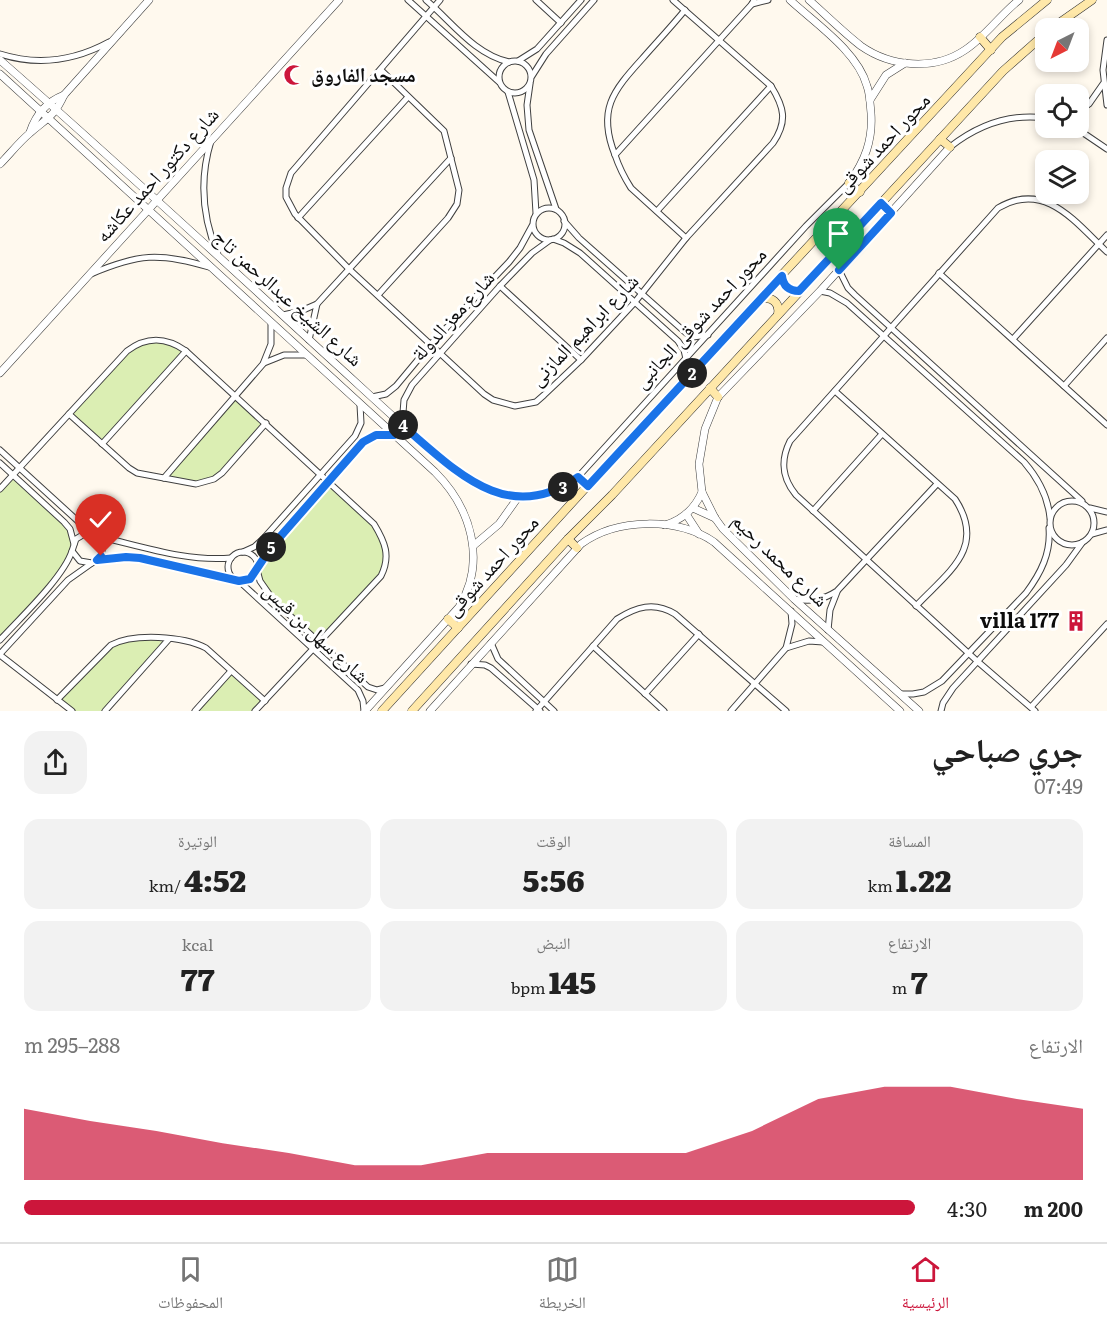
<!DOCTYPE html>
<html lang="ar">
<meta charset="utf-8">
<style>
body{margin:0;font-family:Literata,"Noto Naskh Arabic",serif;background:#f2f2f2;color:#222;direction:rtl;height:100vh;display:flex;flex-direction:column;font-size:22px;white-space:nowrap}
*{box-sizing:border-box;margin:0}
p{font-size:20px;color:#767676}
.icon{flex:none;width:33px;height:33px;fill:none;stroke:currentColor;stroke-width:2;stroke-linecap:round;stroke-linejoin:round}
.map{position:relative;height:711px;overflow:hidden;direction:ltr}
.side{display:flex;flex-direction:column;background:#fff;flex:1}
.side>*{flex:none}
.needle{width:39px;rotate:222deg}
.tools{position:absolute;left:1035px;top:18px;display:grid;gap:12px}
.tools a{display:grid;place-items:center;width:54px;height:54px;border-radius:12px;background:#fff;box-shadow:0 3px 9px #0003;font-size:30px}
.pin{position:absolute;display:grid;place-items:center;width:51px;height:51px;color:#fff;margin:-62px -26px;border-radius:50% 50% 50% 0;rotate:-45deg;box-shadow:0 0 6px #0007}
.pin .icon{rotate:45deg}
.km{position:absolute;width:30px;height:30px;margin:-15px;border-radius:50%;background:#222;color:#fff;font-size:16px;line-height:30px;text-align:center}
.round{display:grid;place-items:center;flex:none;width:63px;height:63px;border-radius:18px;background:#f2f2f2}
.headline{display:flex;align-items:center;justify-content:space-between;height:102px;padding:0 24px}
h1{font-size:33px;font-weight:800;line-height:45px}
.stats{display:grid;grid-template-columns:repeat(3,1fr);gap:9px;height:102px;padding:6px 24px}
.stats div{display:grid;align-content:center;border-radius:15px;background:#f2f2f2;text-align:center}
.stats b{font-size:30px;font-weight:800}
.stats small{font-size:16px;font-weight:400}
.stats p{font-size:16px}
.chart{height:168px;padding:12px 24px}
.chart p{display:flex;justify-content:space-between}
.chart svg{width:100%;height:108px;margin-top:6px;fill:#cc163b;opacity:.7}
ul{padding:0 24px;list-style:none;font-size:20px}
li{display:grid;grid-template-columns:96px 72px 1fr;align-items:center;height:45px}
li i{height:15px;border-radius:8px;background:#cc163b}
.tab-bar{display:flex;justify-content:space-around;align-items:center;height:84px;border-top:2px solid #e0e0e0;background:#fff;font-size:16px;color:#767676}
.tab-bar a{display:grid;justify-items:center;gap:3px}
.tab-bar .selected{color:#cc163b}
.map>svg:first-child{display:block}
</style>
<div class="map">
<svg width="1107" height="711" viewBox="0 0 1107 711">
<rect width="100%" height="100%" fill="#fff9ee"/>
<!-- green -->
<g fill="#dbeeb3">
<path d="M156,339L186,351L102,444L69,414L127,351Z"/>
<path d="M236,396L266,423L222,473L206,483L164,478Z"/>
<path d="M13,475L64,522L74,544L59,574L0,640V489Z"/>
<path d="M328,481L374,524L385,542V568L319,642L266,591L257,568Z"/>
<path d="M136,638L169,639L105,711H72L57,700L111,645Z"/>
<path d="M231,671L265,701L255,711H195Z"/>
</g>
<g fill="none" stroke-linecap="round" stroke-linejoin="round">
<!-- minor casing -->
<g stroke="#404040" stroke-width="7">
<g id="minor">
<path d="M408,0L499,82"/>
<path d="M426,0C452,22 474,54 509,62"/>
<path d="M440,0L291,173L286,188V197L295,214L349,269L484,394L493,400L515,406L536,402L544,395L581,360L635,302L686,238L773,143C788,121 784,107 771,86L673,0"/>
<path d="M536,0L561,23"/>
<path d="M752,4L768,0"/>
<path d="M685,10C671,27 656,43 642,59C613,91 597,110 615,155C619,167 624,177 631,188L686,238"/>
<path d="M1107,40L1103,70L1107,105"/>
<path d="M0,54C38,66 74,61 109,42"/>
<circle cx="515" cy="77" r="16"/>
<path d="M518,61L537,49L581,0"/>
<path d="M532,76L546,54L594,0"/>
<path d="M530,84L527,105L529,130L556,209"/>
<path d="M508,92L534,180L536,213"/>
<path d="M1078,112L1089,104L1103,84"/>
<path d="M1076,128L1107,149"/>
<path d="M211,141C199,180 202,217 218,255"/>
<path d="M950,147C978,125 1009,113 1046,118"/>
<path d="M615,155L752,4L754,0"/>
<circle cx="549" cy="224" r="16"/>
<path d="M657,211L771,86"/>
<path d="M298,218L408,97"/>
<path d="M564,221L579,238L686,333L693,337L708,335"/>
<path d="M553,239L564,243L580,253L678,341L684,350L686,359"/>
<path d="M839,270L848,288L855,295L1082,501"/>
<path d="M939,273L1107,425"/>
<path d="M91,274C138,254 159,252 209,267"/>
<path d="M500,286L581,360"/>
<path d="M820,291L830,293L847,303L1024,462C1038,478 1048,497 1050,518"/>
<path d="M378,295L448,218L457,204L459,190L444,131L381,70"/>
<path d="M283,315L301,311L317,304L451,158"/>
<path d="M1013,339L1107,235"/>
<path d="M309,340L317,304"/>
<path d="M264,363L284,355H307"/>
<path d="M1064,386L1107,338"/>
<path d="M835,391L955,499C987,548 948,572 916,606"/>
<path d="M372,397L386,394L396,386L431,344L509,262L520,248L532,226"/>
<path d="M69,414L129,468L137,473L196,484L214,479L222,473L266,423"/>
<path d="M402,425L404,400L412,385L500,286L532,253L550,240"/>
<path d="M102,444L186,351"/>
<path d="M0,450L92,534"/>
<path d="M0,463L64,522L70,529L74,544"/>
<path d="M578,477L806,226L849,183"/>
<path d="M164,478L263,364L271,344V322"/>
<path d="M0,489L127,351C147,336 166,337 186,351L374,524C385,542 391,556 381,576L255,711"/>
<circle cx="1072" cy="523" r="22"/>
<path d="M1090,508L1107,512"/>
<path d="M813,511L882,434"/>
<path d="M86,533L97,536L103,545L101,556L92,563L80,561L72,551L76,539Z"/>
<path d="M1092,534L1107,530"/>
<path d="M97,536C141,546 186,562 231,558"/>
<path d="M243,552L254,547L263,539L355,436L361,423L360,405"/>
<circle cx="243" cy="567" r="15"/>
<path d="M97,560L126,557L140,558L235,579"/>
<path d="M257,568L272,546L363,443L376,435H394"/>
<path d="M257,570L260,581L274,601L368,687L377,690L385,688"/>
<path d="M239,581L358,690L363,701L364,711"/>
<path d="M794,599C811,602 823,600 837,591L937,484"/>
<path d="M828,630L830,610L837,592"/>
<path d="M0,640C20,618 63,578 72,551"/>
<path d="M491,643L498,659L554,711"/>
<path d="M593,646L664,711"/>
<path d="M786,648L792,624L791,611"/>
<path d="M0,654L68,580L92,563"/>
<path d="M0,655L72,711"/>
<path d="M471,664L485,665L491,668L540,711"/>
<path d="M645,694L699,634"/>
<path d="M900,694H913L924,692L942,681L1026,593C1041,573 1051,553 1049,528"/>
<path d="M57,700L111,645C134,633 183,636 206,648L265,701"/>
<path d="M1031,707L1107,624"/>
<path d="M105,711L169,639"/>
<path d="M195,711L231,671"/>
<path d="M536,711L617,619C636,607 654,601 675,614L786,711"/>
<path d="M731,711L786,648L809,641L823,642"/>
<path d="M941,711L943,703L953,688L1066,565L1082,543"/>
<path d="M1035,711L977,661L796,495C782,478 780,461 790,441L998,208C1045,180 1075,222 1107,252"/>
</g>
</g>
<!-- tertiary casing -->
<g stroke="#404040" stroke-width="8">
<g id="tertiary">
<path d="M790,0C815,23 858,52 867,86C870,94 870,104 871,113C873,140 865,161 849,183"/>
<path d="M809,0C826,15 843,32 861,46C891,67 934,71 965,50C985,37 1000,15 1019,0"/>
<path d="M0,60C111,157 219,257 327,356C360,386 392,416 425,445C441,458 457,474 475,484C510,502 546,500 578,477"/>
<path d="M0,74L435,472C471,508 487,561 459,607L365,711"/>
<path d="M870,100L886,75L905,63"/>
<path d="M30,132C36,114 46,102 64,95"/>
<path d="M0,164C10,154 19,142 30,133C47,118 54,117 64,95L149,0"/>
<path d="M0,373L339,0"/>
<path d="M693,508L715,518"/>
<path d="M686,514L699,534"/>
<path d="M665,525C682,520 695,508 702,492"/>
<path d="M473,546L499,524L519,496"/>
<path d="M430,711L581,544C617,518 677,517 714,542L900,711"/>
<path d="M919,711L794,599L723,529L715,518L702,492L699,464L705,429L718,397L820,291L950,147"/>
</g>
</g>
<!-- secondary casing -->
<g stroke="#2f2f2f" stroke-width="9">
<g id="secondary">
<path d="M1052,28L1092,0"/>
<path d="M980,37L991,50"/>
<path d="M940,139L950,147"/>
<path d="M849,183L860,192"/>
<path d="M881,203L891,213"/>
<path d="M782,276C783,286 789,291 799,291"/>
<path d="M761,299C772,296 780,303 778,314"/>
<path d="M710,388L718,397"/>
<path d="M578,477L588,486"/>
<path d="M568,539L577,548"/>
<path d="M448,619L458,628"/>
<path d="M382,711L631,438L1002,37L1047,0"/>
<path d="M412,711L568,539L612,495L1003,71L1046,33"/>
</g>
</g>
<!-- minor -->
<use href="#minor" stroke="#fff" stroke-width="5"/>
<!-- tertiary -->
<use href="#tertiary" stroke="#fff" stroke-width="7"/>
<!-- secondary -->
<use href="#secondary" stroke="#ffe8a9" stroke-width="8"/>
</g>
<g fill="none" stroke-linecap="round" stroke-linejoin="round">
<!-- route casing -->
<g stroke="#fff" stroke-width="12">
<path id="route" d="M101,556L97,560L126,557L140,558L239,581L250,579L272,546L363,442L376,435H394L402,425C454,469 507,528 578,477L588,486L782,276C783,286 789,291 799,291L881,203L891,213L839,270"/>
</g>
<!-- route -->
<use href="#route" stroke="#1a73e8" stroke-width="8"/>
</g>
<!-- icons -->
<defs>
<g id="mosque-bare" transform="scale(1.62)"><path d="M3.5-4.9A6 6 0 1 0 3.5 4.9A5 5 0 1 1 3.5-4.9Z" fill="#cc163b" stroke="#fff" stroke-width="2.5" paint-order="stroke"/></g>
<g id="building-bare" transform="scale(1.62)"><path d="M-4-6H4V6H1V3H-1V6H-4ZM-2.5-4.3h1.7v1.8h-1.7ZM.8-4.3h1.7v1.8H.8ZM-2.5-1h1.7V.8h-1.7ZM.8-1h1.7V.8H.8Z" fill="#cc163b" stroke="#fff" stroke-width="2.5" paint-order="stroke"/></g>
</defs>
<g fill-rule="evenodd">
<use href="#mosque-bare" x="294" y="75"/>
<use href="#building-bare" x="1076" y="621"/>
</g>
<g text-anchor="middle" stroke-width="6" stroke-linejoin="round" paint-order="stroke">
<!-- poi labels -->
<g font-size="20" font-weight="bold" fill="#0d0d0d" stroke="#fff" text-anchor="start">
<text x="311" y="82">مسجد الفاروق</text>
<text x="1059" y="628" text-anchor="end">villa 177</text>
</g>
<!-- street labels -->
<g font-size="20" fill="#0d0d0d" stroke="#fff">
<text transform="translate(883 143) rotate(-47)" y="7">محور احمد شوقى</text>
<text transform="translate(157 175) rotate(-48)" y="7">شارع دكتور احمد عكاشه</text>
<text transform="translate(288 298) rotate(42)" y="7">شارع الشيخ عبدالرحمن تاج</text>
<text transform="translate(453 316) rotate(-48)" y="7">شارع معز الدولة</text>
<text transform="translate(700 318) rotate(-47)" y="7">محور احمد شوقى الجانبى</text>
<text transform="translate(584 330) rotate(-46)" y="7">شارع ابراهيم المازنى</text>
<text transform="translate(780 560) rotate(44)" y="7">شارع محمد رحيم</text>
<text transform="translate(492 566) rotate(-48)" y="7">محور احمد شوقى</text>
<text transform="translate(316 633) rotate(43)" y="7">شارع سهل بن قيس</text>
</g>
</g>
</svg>
<div class="tools">
<a><svg class="needle" viewBox="-14 -14 28 28"><path d="M0-13l5 13h-10z" fill="#e53935"/><path d="M0 13l5-13h-10z" fill="#767676"/></svg></a>
<a><svg class="icon" aria-label="locate" viewBox="0 0 24 24"><circle cx="12" cy="12" r="6"/><path d="M12 2v4M12 18v4M2 12h4M18 12h4"/></svg></a>
<a><svg class="icon" aria-label="layers" viewBox="0 0 24 24"><path d="M12 4l9 5-9 5-9-5zM3 14l9 5 9-5"/></svg></a>
</div>
<div class="pin" style="left:839px;top:270px;background:#1e9e55"><svg class="icon" aria-label="arrive" viewBox="0 0 24 24"><path d="M6 21V4h12l-3 4 3 4H6"/></svg></div>
<div class="pin" style="left:101px;top:556px;background:#d93025"><svg class="icon" aria-label="check" viewBox="0 0 24 24"><path d="M5 12l5 5 9-10"/></svg></div>
<b class="km" style="left:692px;top:373px">2</b>
<b class="km" style="left:563px;top:487px">3</b>
<b class="km" style="left:403px;top:425px">4</b>
<b class="km" style="left:271px;top:547px">5</b>
</div>
<section class="side">
<div class="headline"><div><h1>جري صباحي</h1><p>07:49</p></div><a class="round"><svg class="icon" aria-label="share" viewBox="0 0 24 24"><path d="M12 15V3M7 8l5-5 5 5M5 13v7h14v-7"/></svg></a></div>
<div class="stats">
<div><p>المسافة</p><b>1.22<small> km</small></b></div>
<div><p>الوقت</p><b>5:56</b></div>
<div><p>الوتيرة</p><b>4:52<small> /km</small></b></div>
</div>
<div class="stats">
<div><p>الارتفاع</p><b>7<small> m</small></b></div>
<div><p>النبض</p><b>145<small> bpm</small></b></div>
<div><p>kcal</p><b>77</b></div>
</div>
<div class="chart"><p><span>الارتفاع</span>288–295 m</p>
<svg viewBox="0 0 160 44" preserveAspectRatio="none"><path d="M0 44V15L10 20L20 24L30 29L40 33L50 38L60 38L70 33L80 33L90 33L100 33L110 24L120 11L130 6L140 6L150 11L160 15V44z"/></svg>
</div>
<ul>
<li><b>200 m</b>4:30<i style="width:100%"></i></li>
</ul>
</section>
<nav class="tab-bar">
<a class="selected"><svg class="icon" aria-label="home" viewBox="0 0 24 24"><path d="M3 11l9-7 9 7M6 9v11h12V9"/></svg>الرئيسية</a>
<a><svg class="icon" aria-label="map" viewBox="0 0 24 24"><path d="M3 6l6-2 6 2 6-2v14l-6 2-6-2-6 2zM9 4v14M15 6v14"/></svg>الخريطة</a>
<a><svg class="icon" aria-label="saved" viewBox="0 0 24 24"><path d="M7 4h10v16l-5-4-5 4z"/></svg>المحفوظات</a>
</nav>
